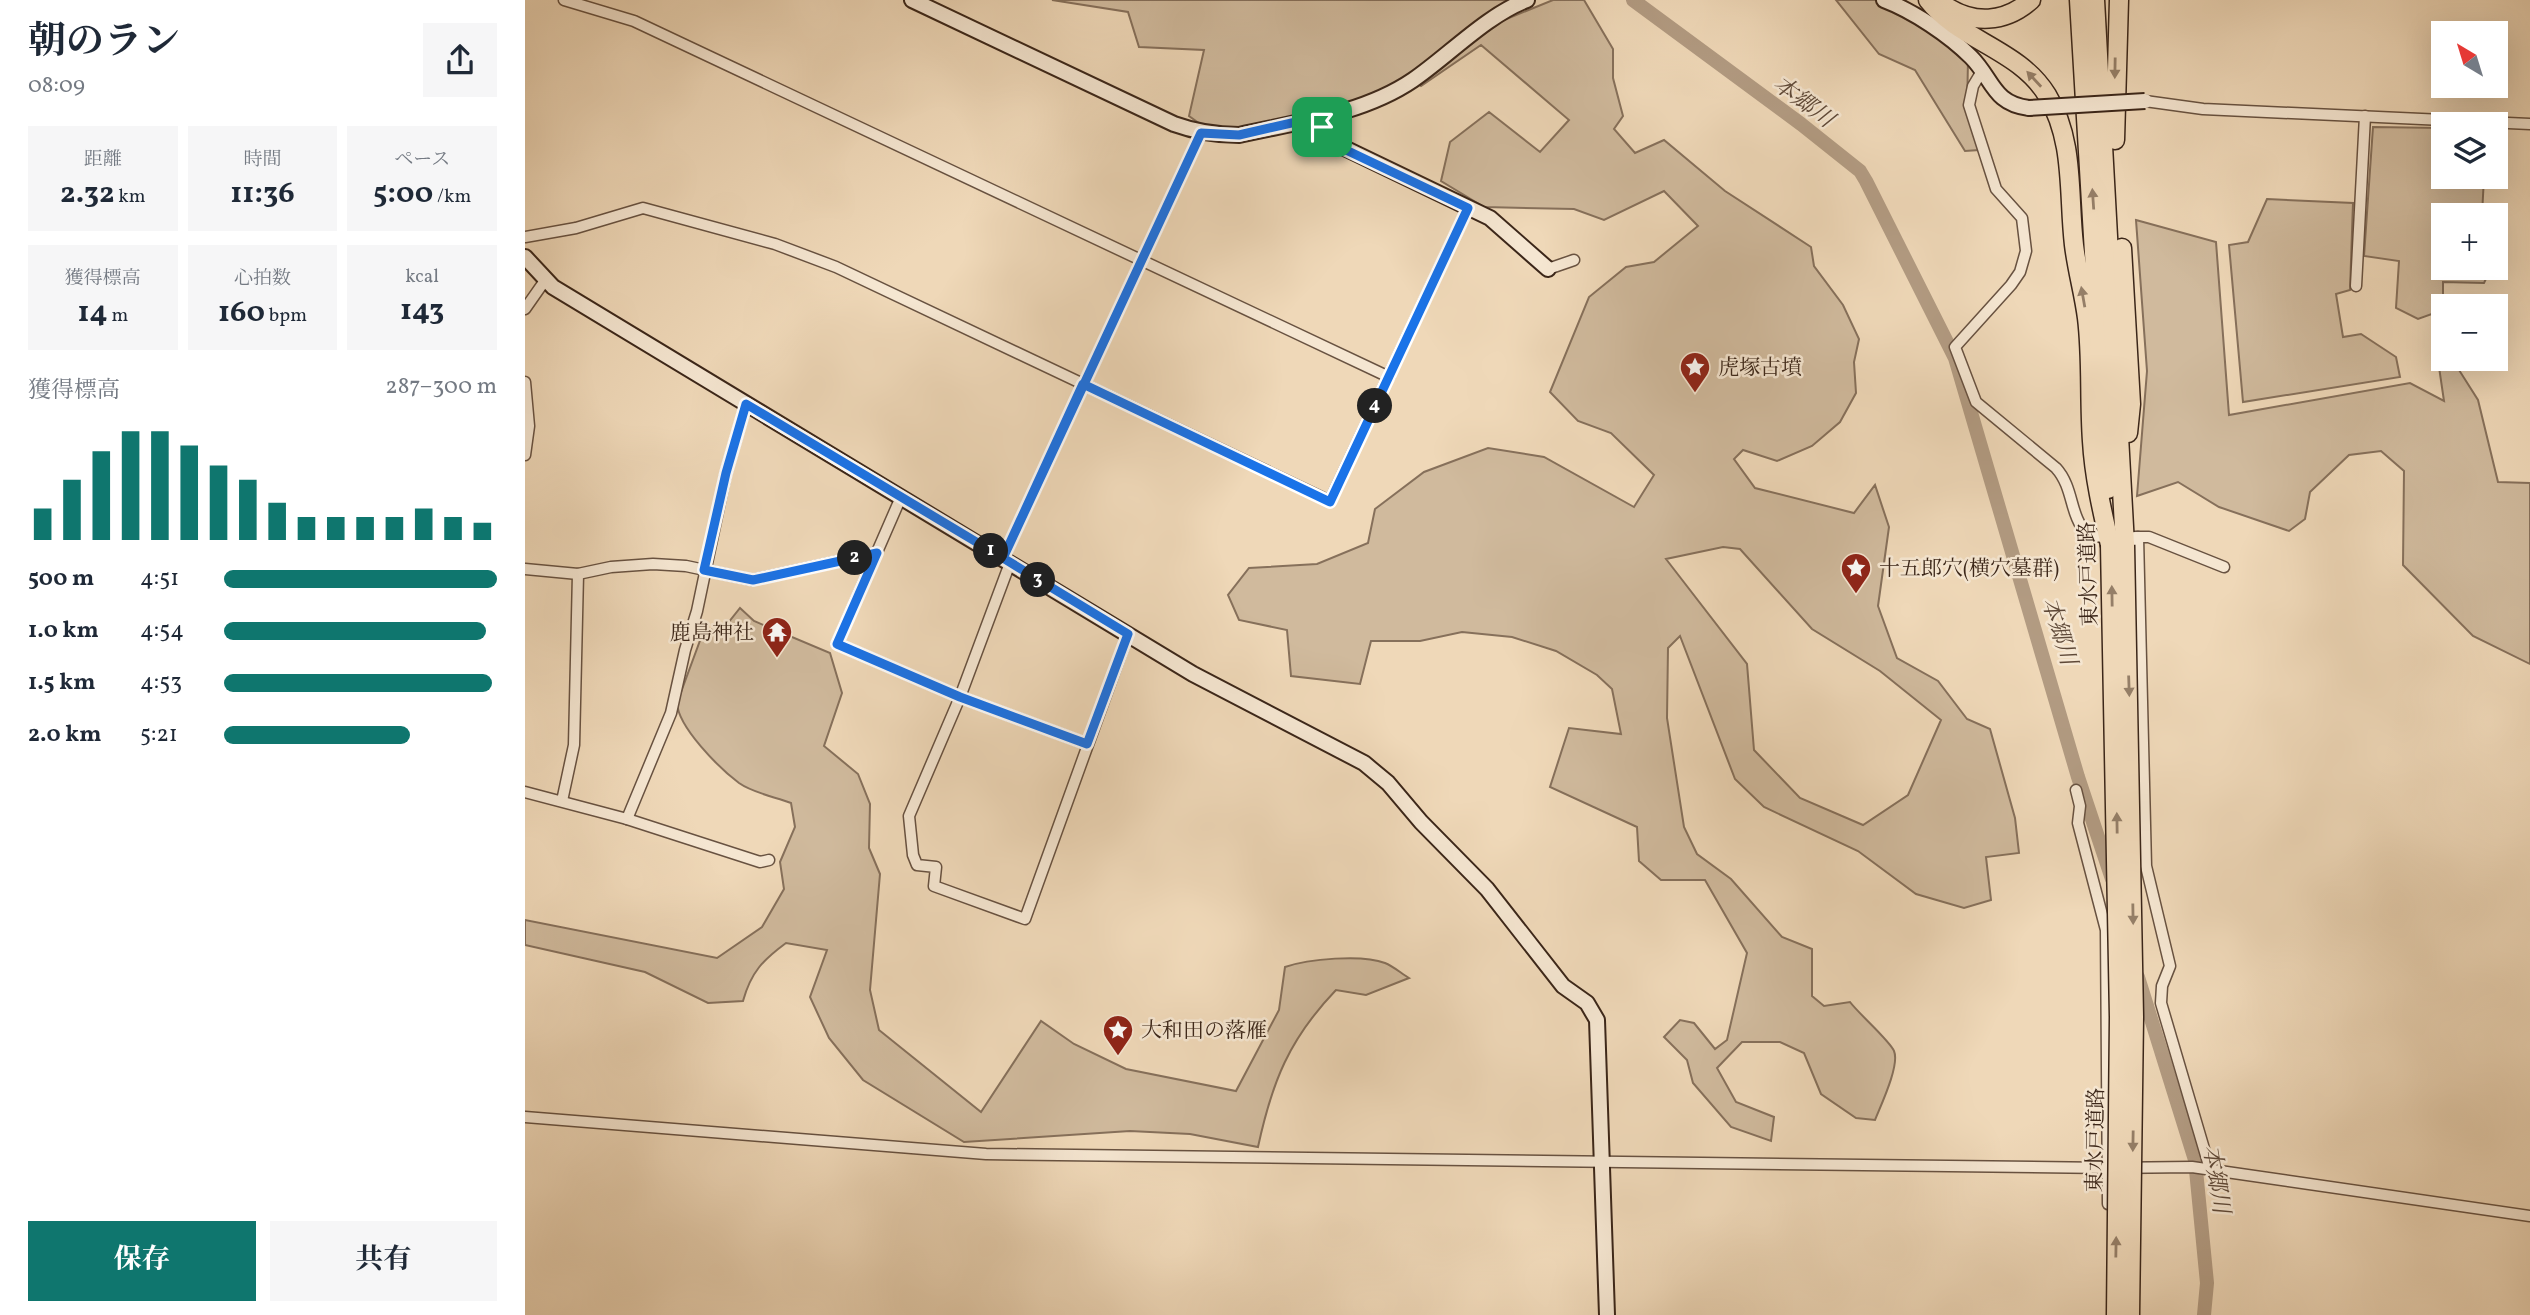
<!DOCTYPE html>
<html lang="ja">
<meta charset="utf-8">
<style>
body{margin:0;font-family:Vollkorn,"Noto Serif JP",serif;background:#f6f6f7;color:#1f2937;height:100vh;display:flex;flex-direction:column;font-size:26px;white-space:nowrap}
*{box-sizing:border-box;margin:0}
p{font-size:23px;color:#747a83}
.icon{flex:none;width:38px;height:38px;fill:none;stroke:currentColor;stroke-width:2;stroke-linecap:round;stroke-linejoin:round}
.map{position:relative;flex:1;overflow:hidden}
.drawer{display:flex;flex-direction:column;background:#fff;width:525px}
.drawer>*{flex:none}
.needle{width:46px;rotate:322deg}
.controls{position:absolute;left:1906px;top:21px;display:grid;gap:14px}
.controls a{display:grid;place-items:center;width:77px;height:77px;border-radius:0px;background:#fff;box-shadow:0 7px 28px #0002;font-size:35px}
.pin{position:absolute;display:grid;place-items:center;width:60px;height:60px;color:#fff;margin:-30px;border-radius:14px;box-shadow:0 4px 10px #0006}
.km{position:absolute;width:35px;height:35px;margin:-18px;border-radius:50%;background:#222;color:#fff;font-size:19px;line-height:35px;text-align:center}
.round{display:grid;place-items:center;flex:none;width:74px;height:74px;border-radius:0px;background:#f6f6f7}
.summary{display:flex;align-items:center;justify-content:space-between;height:119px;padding:0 28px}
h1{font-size:38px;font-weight:700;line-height:52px}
.metrics{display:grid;grid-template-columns:repeat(3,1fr);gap:10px;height:119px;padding:7px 28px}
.metrics div{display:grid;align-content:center;border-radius:0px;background:#f6f6f7;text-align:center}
.metrics b{font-size:30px;font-weight:700}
.metrics small{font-size:19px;font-weight:400}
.metrics p{font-size:19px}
.chart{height:196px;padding:14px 28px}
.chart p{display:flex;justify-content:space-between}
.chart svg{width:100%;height:126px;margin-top:7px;stroke:#0f766e;stroke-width:6}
.cta{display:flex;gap:14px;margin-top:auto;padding:14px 28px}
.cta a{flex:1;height:80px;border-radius:0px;background:#0f766e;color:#fff;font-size:28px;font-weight:700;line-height:80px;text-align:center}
.cta a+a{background:#f6f6f7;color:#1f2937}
ul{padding:0 28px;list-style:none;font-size:23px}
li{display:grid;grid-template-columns:112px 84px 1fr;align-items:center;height:52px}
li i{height:18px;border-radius:9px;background:#0f766e}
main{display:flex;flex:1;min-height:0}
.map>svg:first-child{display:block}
</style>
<main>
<section class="drawer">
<div class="summary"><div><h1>朝のラン</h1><p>08:09</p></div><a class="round"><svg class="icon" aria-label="share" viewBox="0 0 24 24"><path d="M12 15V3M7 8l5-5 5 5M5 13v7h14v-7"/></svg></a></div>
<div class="metrics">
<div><p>距離</p><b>2.32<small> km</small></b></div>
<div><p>時間</p><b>11:36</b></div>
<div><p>ペース</p><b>5:00<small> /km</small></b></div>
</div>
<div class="metrics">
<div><p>獲得標高</p><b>14<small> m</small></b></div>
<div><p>心拍数</p><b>160<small> bpm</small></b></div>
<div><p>kcal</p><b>143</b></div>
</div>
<div class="chart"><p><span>獲得標高</span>287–300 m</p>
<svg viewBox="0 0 160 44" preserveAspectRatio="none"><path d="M5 44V33M15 44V23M25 44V13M35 44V6M45 44V6M55 44V11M65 44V18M75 44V23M85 44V31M95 44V36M105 44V36M115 44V36M125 44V36M135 44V33M145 44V36M155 44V38"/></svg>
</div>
<ul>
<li><b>500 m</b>4:51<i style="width:100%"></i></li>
<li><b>1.0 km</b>4:54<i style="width:96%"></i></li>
<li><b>1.5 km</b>4:53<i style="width:98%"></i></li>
<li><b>2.0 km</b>5:21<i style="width:68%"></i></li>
</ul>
<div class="cta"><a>保存</a><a>共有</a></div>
</section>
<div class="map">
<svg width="2005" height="1315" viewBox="0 0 2005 1315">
<rect width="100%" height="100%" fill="#efd8b8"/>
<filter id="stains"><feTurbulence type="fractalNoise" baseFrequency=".00286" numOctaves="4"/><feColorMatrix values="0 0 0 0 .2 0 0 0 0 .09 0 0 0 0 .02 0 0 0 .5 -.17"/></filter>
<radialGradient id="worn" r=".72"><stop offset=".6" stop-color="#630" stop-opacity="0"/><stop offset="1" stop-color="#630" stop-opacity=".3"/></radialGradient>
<!-- green -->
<g fill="#d0ba9d" stroke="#86705b" stroke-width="2" fill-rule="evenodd">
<path d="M527,0H990L885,76L844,97L721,128L704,130L678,126L664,116L679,50L614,47L603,12Z"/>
<path d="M1028,0H1059L1088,49V78L1098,116L1089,129L1110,153L1139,140L1200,191L1286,247L1289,266L1318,305L1334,339L1329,362L1331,393L1315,422L1287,446L1252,461L1218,450L1209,459L1230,488L1329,513L1350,485L1364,527L1353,606L1372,658L1413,681L1442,719L1465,729L1490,818L1494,853L1461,857L1466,900L1439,908L1391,894L1333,851L1239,807L1210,779L1155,636L1143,648L1142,718L1159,827L1172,854L1206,879L1257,937L1287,949V996L1299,1006L1325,1002C1334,1014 1365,1041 1369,1051C1375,1065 1356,1105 1350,1120L1331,1118L1296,1094L1279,1053L1255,1042H1217L1192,1068L1211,1102L1249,1117L1246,1141L1206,1127L1168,1083L1162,1060L1139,1037L1155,1020L1169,1023L1190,1049L1202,1040L1222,953L1180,880H1136L1114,861L1112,827L1025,787L1044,728L1096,734L1087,689L1072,675L1031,651L987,637L937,632L895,641H846L835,684L766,676L762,630L714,620L703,595L724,568L792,564L843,543L850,509L899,472L963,448L1019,457L1109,507L1129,475L1086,433L1053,421L1025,392L1064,297L1101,267L1129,262L1173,226L1139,191L1079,220L1049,209L959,207L916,181L925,142L964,112L1015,152L1044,120L956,45L896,86L890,81L979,20ZM1198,547L1215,549L1287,629L1355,671L1416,720L1383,795L1338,825L1275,798L1229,750L1222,664L1141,559Z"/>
<path d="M1311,0H1379L1443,60L1442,111L1454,150L1440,151L1390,70L1354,54Z"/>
<path d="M1848,127L1918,128V177H1959L1957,215H1918V268H1966L1959,283L1918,282V310L1893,319L1871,308L1874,261L1839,256Z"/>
<path d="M1742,199L1828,203L1825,290L1811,294L1818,337L1836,334L1871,357L1875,377L1718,402L1704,245L1723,242Z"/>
<path d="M1611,220L1691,242L1704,415L1885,383L1919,401L1909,333L1918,336V359H1932L1934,370L1953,400L1973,482L2005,483V664L1948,636L1878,565L1879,471L1856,451L1824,455L1785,492L1780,519L1764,531L1694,507L1653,482L1612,496L1622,371Z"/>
<path d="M215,608L229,621L305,653L317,693L299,746L333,774L345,804L344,848L355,874L345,990L354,1030L456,1112L516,1021L549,1044L601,1069L711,1091L754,1010L760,967C783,959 837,954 860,963C868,966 877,974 884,978L841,995L811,990C764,1039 747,1082 733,1147L665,1134L605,1131L439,1142L338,1080L304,1038L285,997L302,950L261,943C238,960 226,972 218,1001L183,1003L120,972L0,945V920L192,958L237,927L259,889L255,862L270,827L266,803C250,797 228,793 214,783C194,768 153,727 152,703L180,627L195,633Z"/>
</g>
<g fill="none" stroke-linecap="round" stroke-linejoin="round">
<!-- river -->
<g stroke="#b29b82" stroke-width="14">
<path d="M1108,0L1276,124L1335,171L1341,181L1430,358L1553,777L1587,879"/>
<path d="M1613,977L1670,1160L1682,1283L1679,1315"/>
</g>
<!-- street casing -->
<g stroke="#685241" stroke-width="13">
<g id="street">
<path d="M39,0L109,21L864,377"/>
<path d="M1457,71L1448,86L1444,105L1471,189L1497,218L1501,251L1495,272L1486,285L1430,347L1451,402L1531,468C1554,493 1541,534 1578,537"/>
<path d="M1620,101L1678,109L2005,124"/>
<path d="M0,237L51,228L118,208L250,244L311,267L805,501L943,208"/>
<path d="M1023,269L1049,260"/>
<path d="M1831,286L1840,116"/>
<path d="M0,309L21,279"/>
<path d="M0,382L4,426L0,455"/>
<path d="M376,497L312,644L435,697L562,744"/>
<path d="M1610,537H1624L1699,567"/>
<path d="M1613,537L1621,866L1645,966L1637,986L1636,1003L1685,1169"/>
<path d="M478,558L676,133"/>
<path d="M485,563L435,697L384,816L388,855L392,865L411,867L409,886L500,919L603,634"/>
<path d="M0,569L53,574L86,567L128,564L161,566L227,580L351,553"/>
<path d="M1551,790L1555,806L1553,823L1581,930L1583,1204"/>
<path d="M0,792L102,819L235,862L244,860"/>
<path d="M37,801L49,745L53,574"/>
<path d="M102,819L146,713L160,650L172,611L201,473L221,404"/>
<path d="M0,1117L461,1154L1582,1168L1667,1167L2005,1216"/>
</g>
</g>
<!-- secondary casing -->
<g stroke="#3b2619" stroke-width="18">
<g id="secondary">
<path d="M387,0L649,124C671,132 690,135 714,135C772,122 838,114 888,80C923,56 962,15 1002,0"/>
<path d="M1359,0C1388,11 1424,35 1446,57C1468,79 1468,104 1504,108"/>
<path d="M793,116L809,143L965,218L1023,269"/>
<path d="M0,257L28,287L668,674L839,763L863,783L896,822L962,889L1038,986L1062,1003L1072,1020L1082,1315"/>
</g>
</g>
<!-- highway casing -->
<g stroke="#3b2619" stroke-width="21">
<g id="highway">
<path d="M1403,0C1435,41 1494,49 1522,95C1550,141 1543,194 1549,245C1552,270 1559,294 1562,318C1567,358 1564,400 1567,441C1569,476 1577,511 1585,545"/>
<path d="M1554,0L1583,489"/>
<path d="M1570,0L1600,545"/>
<path d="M1419,5C1448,25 1480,23 1506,0"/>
<path d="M1590,140L1594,0"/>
<path d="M1597,248L1606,404L1603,433"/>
</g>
</g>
<!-- street -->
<use href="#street" stroke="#f5e6d1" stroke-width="10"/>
<!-- secondary -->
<use href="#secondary" stroke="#f5e6d1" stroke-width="14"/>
<!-- highway -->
<use href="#highway" stroke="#efd8b8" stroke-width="18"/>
<!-- secondary-bridge casing -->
<g stroke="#3b2619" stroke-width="18" stroke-linecap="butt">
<path id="secondary-bridge" d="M1504,108L1620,101"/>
</g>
<!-- highway-bridge casing -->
<g stroke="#3b2619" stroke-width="21" stroke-linecap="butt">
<g id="highway-bridge">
<path d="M1585,545L1594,1017L1591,1315"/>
<path d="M1600,545L1609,1017L1605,1315"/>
</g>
</g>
<!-- secondary-bridge -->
<use href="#secondary-bridge" stroke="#f5e6d1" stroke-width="14"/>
<!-- highway-bridge -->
<use href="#highway-bridge" stroke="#efd8b8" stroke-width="18"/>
</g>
<!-- one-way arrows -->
<defs><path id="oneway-solid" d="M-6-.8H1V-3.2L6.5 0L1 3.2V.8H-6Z" transform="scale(1.75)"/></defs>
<g fill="#957f68">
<use href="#oneway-solid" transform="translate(1590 68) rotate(91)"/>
<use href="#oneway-solid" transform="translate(1509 79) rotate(-133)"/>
<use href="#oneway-solid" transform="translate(1568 199) rotate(-94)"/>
<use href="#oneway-solid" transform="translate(1558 297) rotate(-100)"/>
<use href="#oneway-solid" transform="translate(1587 596) rotate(-91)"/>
<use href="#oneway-solid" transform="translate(1604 686) rotate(88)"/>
<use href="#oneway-solid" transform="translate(1592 823) rotate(-91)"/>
<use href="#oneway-solid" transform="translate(1608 914) rotate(89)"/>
<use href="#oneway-solid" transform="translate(1608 1141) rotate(91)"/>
<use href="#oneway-solid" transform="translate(1591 1247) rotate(-89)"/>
</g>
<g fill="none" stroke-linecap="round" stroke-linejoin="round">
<!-- route casing -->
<g stroke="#fff" stroke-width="14">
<path id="route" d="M797,127L793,117L714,135L676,133C610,275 544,416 478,558L221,404L201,473L179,570L228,580L352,553L312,644L435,697L562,744L603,634L478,558L558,384L805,502L943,208L821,150L809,143L797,127"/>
</g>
<!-- route -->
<use href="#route" stroke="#1a73e8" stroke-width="9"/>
</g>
<!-- icons -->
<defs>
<g id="sight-pin" transform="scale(1.575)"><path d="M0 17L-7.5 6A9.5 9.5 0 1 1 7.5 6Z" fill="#8f2418" stroke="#f5e6d1"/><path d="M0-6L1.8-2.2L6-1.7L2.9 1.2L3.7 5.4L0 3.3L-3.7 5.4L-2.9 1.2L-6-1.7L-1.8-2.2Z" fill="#fff"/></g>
<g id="temple-pin" transform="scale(1.575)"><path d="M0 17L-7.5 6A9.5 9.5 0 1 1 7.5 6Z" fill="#8f2418" stroke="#f5e6d1"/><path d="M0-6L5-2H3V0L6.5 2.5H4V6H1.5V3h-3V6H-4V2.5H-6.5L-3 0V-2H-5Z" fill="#fff"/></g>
</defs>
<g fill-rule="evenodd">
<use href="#sight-pin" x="1170" y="367"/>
<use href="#sight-pin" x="1331" y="568"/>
<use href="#temple-pin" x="252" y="632"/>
<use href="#sight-pin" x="593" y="1030"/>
</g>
<g text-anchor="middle" stroke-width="5" stroke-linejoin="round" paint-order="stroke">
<!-- poi labels -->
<g font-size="21" fill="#3b2619" stroke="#f5e6d1" text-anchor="start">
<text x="1193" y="374">虎塚古墳</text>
<text x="1354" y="575">十五郎穴(横穴墓群)</text>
<text x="229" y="639" text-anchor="end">鹿島神社</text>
<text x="616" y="1037">大和田の落雁</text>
</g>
<!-- street labels -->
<g font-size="21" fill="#3b2619" stroke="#f5e6d1">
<text transform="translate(1563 574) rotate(-92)" y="7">東水戸道路</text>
<text transform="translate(1570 1140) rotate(-89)" y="7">東水戸道路</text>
</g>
<!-- water labels -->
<g font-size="23" font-style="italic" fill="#5f4938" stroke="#f5e6d1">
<text transform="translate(1279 101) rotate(37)" y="8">本郷川</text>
<text transform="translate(1535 631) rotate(73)" y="8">本郷川</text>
<text transform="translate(1692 1179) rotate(81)" y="8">本郷川</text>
</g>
</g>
<rect width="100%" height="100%" filter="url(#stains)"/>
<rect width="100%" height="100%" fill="url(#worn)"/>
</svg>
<div class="controls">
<a><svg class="needle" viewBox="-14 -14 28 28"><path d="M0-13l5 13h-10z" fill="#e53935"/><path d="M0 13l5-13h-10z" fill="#747a83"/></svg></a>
<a><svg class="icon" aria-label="layers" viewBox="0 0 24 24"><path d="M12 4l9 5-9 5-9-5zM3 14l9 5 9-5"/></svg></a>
<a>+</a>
<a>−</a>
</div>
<div class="pin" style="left:797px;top:127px;background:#1e9e55"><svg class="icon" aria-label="arrive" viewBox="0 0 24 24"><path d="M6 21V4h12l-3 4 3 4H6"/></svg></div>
<b class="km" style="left:466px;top:551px">1</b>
<b class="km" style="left:330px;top:558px">2</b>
<b class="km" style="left:513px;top:580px">3</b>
<b class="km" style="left:850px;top:406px">4</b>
</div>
</main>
